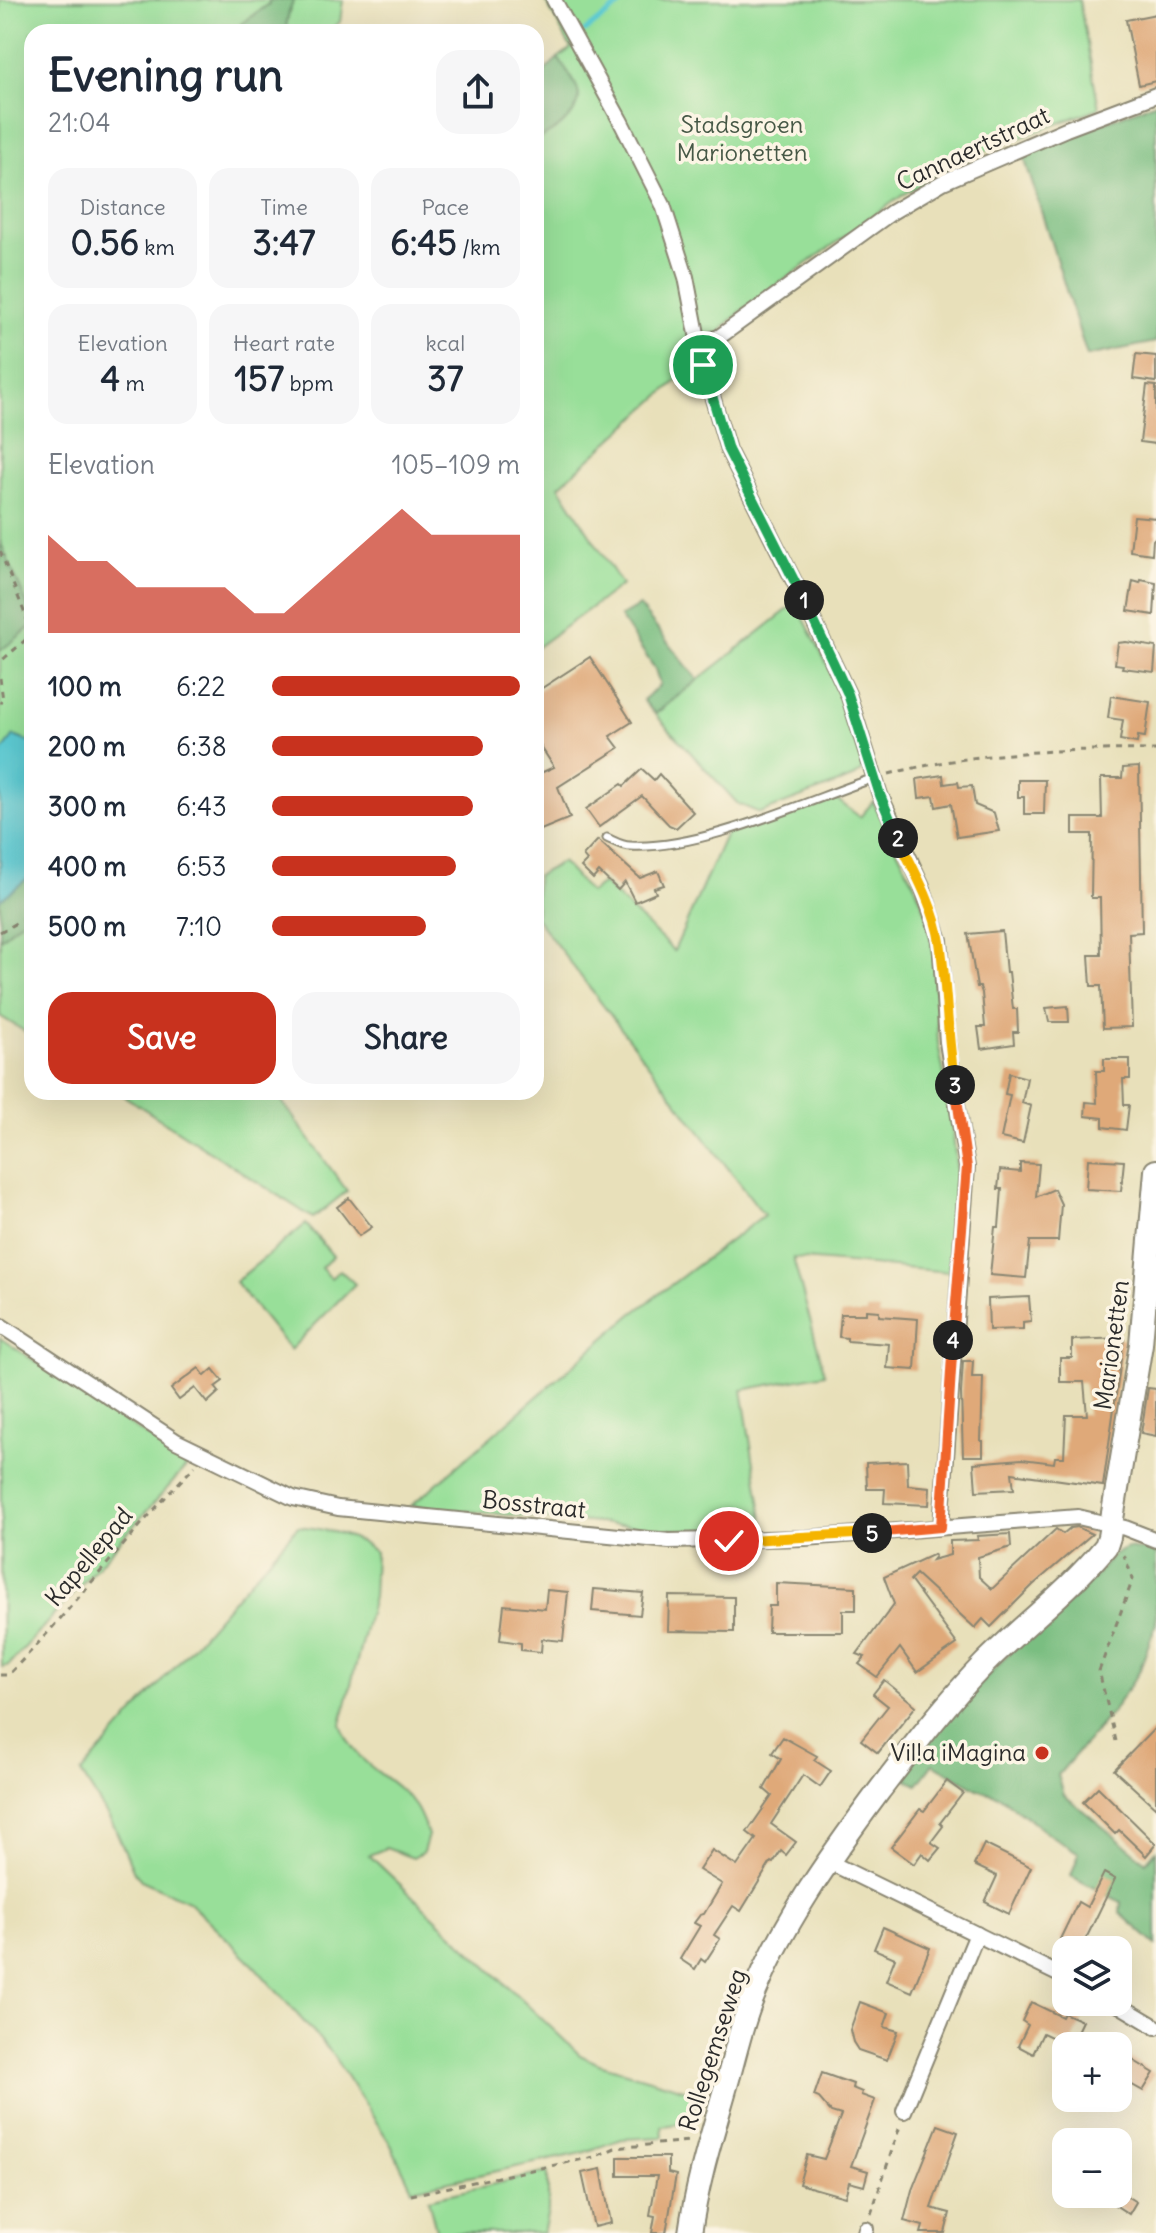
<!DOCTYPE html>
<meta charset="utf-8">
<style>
body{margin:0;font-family:Delius,sans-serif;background:#f6f6f7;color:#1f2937;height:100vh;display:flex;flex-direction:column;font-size:30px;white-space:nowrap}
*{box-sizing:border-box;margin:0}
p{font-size:26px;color:#747a83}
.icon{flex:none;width:44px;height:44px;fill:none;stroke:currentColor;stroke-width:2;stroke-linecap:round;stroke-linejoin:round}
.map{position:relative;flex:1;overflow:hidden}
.details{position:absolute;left:24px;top:24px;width:520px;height:1076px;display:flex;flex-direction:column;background:#fff;border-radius:24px;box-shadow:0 8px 32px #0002}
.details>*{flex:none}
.buttons{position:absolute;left:1052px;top:1936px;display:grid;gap:16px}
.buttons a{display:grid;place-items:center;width:80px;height:80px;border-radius:16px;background:#fff;box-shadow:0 8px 32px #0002;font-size:40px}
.pin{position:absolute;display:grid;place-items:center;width:68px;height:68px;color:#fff;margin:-34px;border:4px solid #fff;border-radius:50%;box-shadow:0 2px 8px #0007}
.km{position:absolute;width:40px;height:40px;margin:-20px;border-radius:50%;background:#222;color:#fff;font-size:22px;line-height:40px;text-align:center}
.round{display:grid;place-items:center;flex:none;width:84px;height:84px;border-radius:24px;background:#f6f6f7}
.overview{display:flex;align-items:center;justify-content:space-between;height:136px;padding:0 24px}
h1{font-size:44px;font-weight:700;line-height:60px}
.metrics{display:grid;grid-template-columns:repeat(3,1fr);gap:12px;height:136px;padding:8px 24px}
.metrics div{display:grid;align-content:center;border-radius:20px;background:#f6f6f7;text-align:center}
.metrics b{font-size:34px;font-weight:700}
.metrics small{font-size:22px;font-weight:400}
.metrics p{font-size:22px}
.chart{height:224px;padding:16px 24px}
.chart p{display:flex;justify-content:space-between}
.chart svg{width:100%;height:144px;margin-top:8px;fill:#c8321e;opacity:.7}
.cta{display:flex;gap:16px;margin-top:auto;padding:16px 24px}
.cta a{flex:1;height:92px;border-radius:24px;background:#c8321e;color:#fff;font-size:32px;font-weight:700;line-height:92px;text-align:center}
.cta a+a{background:#f6f6f7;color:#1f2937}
ul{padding:0 24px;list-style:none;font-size:26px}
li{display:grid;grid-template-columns:128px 96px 1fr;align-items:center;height:60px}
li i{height:20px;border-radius:10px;background:#c8321e}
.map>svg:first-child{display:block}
</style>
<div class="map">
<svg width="1156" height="2233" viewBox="0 0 1156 2233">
<rect width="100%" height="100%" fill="#fcf5e5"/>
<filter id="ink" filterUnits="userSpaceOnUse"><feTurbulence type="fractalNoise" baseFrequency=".0125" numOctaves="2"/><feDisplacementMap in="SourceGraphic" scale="16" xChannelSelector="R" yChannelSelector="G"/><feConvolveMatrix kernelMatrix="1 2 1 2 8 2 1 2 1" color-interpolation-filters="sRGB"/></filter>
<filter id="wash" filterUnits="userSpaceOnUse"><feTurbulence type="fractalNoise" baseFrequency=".006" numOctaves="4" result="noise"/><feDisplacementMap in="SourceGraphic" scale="32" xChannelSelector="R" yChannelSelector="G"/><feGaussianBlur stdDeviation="1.8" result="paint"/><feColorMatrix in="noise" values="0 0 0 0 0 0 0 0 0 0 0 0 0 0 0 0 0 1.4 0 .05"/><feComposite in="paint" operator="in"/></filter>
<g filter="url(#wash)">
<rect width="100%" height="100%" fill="#e8e0ba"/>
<!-- green -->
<g fill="#98df99" stroke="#628562" stroke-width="2">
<path d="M0,0H269V3L241,24L237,32H32V1036L0,1016Z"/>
<path d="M294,0H343L340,22L327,32H285L289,11Z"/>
<path d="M545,0H1079L1099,108L981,153L907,192L745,308L726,325L691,368L559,486L622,585L536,648V140C553,131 584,114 578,91C575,80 564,67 558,58L571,48Z"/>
<path d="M796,603L832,674L863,761L861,772L852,778L760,813L738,804L655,714Z"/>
<path d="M836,799L860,817L873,802L915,885L927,915L934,957L938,1043L950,1105L957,1173L949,1272L793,1258L825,1374L742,1390L765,1531L675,1530L411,1506L631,1315L764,1215L536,918V876L562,862L590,893L603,883L674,951L726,833Z"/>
<path d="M118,1092H275L347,1191L313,1218Z"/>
<path d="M306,1224L333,1256L321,1268L331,1278L340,1270L355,1284L290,1350L235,1282Z"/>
<path d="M0,1338L189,1464L9,1665L2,1667Z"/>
<path d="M298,1526C326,1530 353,1533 375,1552L373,1597L341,1724C356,1770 391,1772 415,1806C421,1815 424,1825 428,1835L423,1852L413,1858L386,1848L369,1855L580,2055L599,2064L697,2093L689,2123L662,2126L663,2137L622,2139L582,2153L412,2189L390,2143L330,2051L248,1959L188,1901L141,1880L134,1872L115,1828L81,1773Z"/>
<path d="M548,2172V2211L543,2233H437L428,2199Z"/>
</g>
<!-- forest -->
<g fill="#7abe81" stroke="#527456" stroke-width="2">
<path d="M269,0H294L289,11L285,32H237L241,24L269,4Z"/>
<path d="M558,58C564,67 575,80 578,91C584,114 553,132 536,140V79Z"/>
<path d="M1156,102V342L1087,356L1023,154Z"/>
<path d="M0,541L32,616V626L0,651Z"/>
<path d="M639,606L698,680L655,714L643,700L660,685L655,669L620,617Z"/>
<path d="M32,860V912L0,939V883Z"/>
<path d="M1127,1548L1156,1552V1623L1139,1672L1113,1711L1058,1775L1064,1795L1146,1862L1156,1850V1945L1120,1913L1121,1902L1071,1876L1079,1853L1050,1835L999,1796L978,1789L933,1764L917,1785L902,1776L924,1743L1013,1649L1081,1592L1114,1554Z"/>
</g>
<!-- water -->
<path fill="#5cc9d1" stroke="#447a7e" stroke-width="2" d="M14,736L32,743V875L0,900V754Z"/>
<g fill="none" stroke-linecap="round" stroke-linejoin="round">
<!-- stream -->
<path stroke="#5cc9d1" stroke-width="5" d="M585,31L627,0"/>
</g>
<g id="blocks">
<!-- building -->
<g fill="#dfa979">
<path d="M1156,14V81L1139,85L1126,20Z"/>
<path d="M1136,354L1156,356V382L1133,379Z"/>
<path d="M1147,385L1156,386V444L1140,442Z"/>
<path d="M1134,516L1156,518V537L1153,540L1152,554L1130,551Z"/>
<path d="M1141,580L1156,583L1154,615L1128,611L1133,581L1140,583Z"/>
<path d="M1126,642L1156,647L1154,672L1122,668L1123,665L1115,664L1118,643Z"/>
<path d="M590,657L632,722L610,736L619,748L558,787L570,818L536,832V775L554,767L536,739V692Z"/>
<path d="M1111,696L1150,702L1145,737L1138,736L1137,743L1120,740L1123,720L1108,718Z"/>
<path d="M1139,767L1142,932L1129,933L1132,1027L1103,1028L1101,986H1091L1089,955H1101L1100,898H1091L1092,834H1073V818H1102L1101,778H1122L1123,768Z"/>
<path d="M642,769L654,780L659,774L693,812L676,828L669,825L642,796L599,827L586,809L622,784L624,786Z"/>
<path d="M943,775L944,784L958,782L959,787L972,786L975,805L994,813L999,831L957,837L951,804L936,807L934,796L919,798L917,779Z"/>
<path d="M1018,780H1045L1044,814H1024V797H1018Z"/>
<path d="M598,840L640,878L658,871L664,885L654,888L656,893L635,902L625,882L618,890L599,872L593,879L581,867L587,861L583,856Z"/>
<path d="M1002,931L1006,972H1009L1013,1009H1017L1018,1032H1013L1014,1044L981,1049L978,1027H985L982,993L980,987H977L968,934Z"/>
<path d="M1068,1006L1069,1022H1049L1046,1008Z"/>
<path d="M1104,1059H1130V1079H1123L1124,1105H1129L1126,1130L1103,1127V1118L1085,1116L1086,1102L1097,1103L1096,1071H1104Z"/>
<path d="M1009,1073L1027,1078L1022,1103L1031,1106L1023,1143L1001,1138L1010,1095L1005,1094Z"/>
<path d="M1088,1159L1124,1161L1121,1191L1086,1189Z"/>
<path d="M1020,1163L1039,1164L1036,1197L1054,1189L1061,1204L1058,1241H1030L1026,1278L990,1275L995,1227H999L1002,1189H998L1000,1170L1020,1172Z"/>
<path d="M349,1198L372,1227L359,1236L337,1207Z"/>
<path d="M1029,1297L1031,1321L1023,1322V1329L989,1330L988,1299Z"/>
<path d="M866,1310L879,1311V1316L918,1319L915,1370L887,1368L889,1344L847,1341V1338L839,1337L841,1314H866Z"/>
<path d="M1124,1338L1103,1486L1012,1473L1014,1489L976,1491L974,1463L1022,1459L1054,1463L1055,1457H1064L1066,1415H1087L1084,1382H1060V1358H1072V1340Z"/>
<path d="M963,1361H973L972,1377H983L981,1441H983V1456H963L961,1393Z"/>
<path d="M199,1368L205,1376L213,1369L223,1381L215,1387L219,1392L207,1403L195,1388L179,1400L171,1389Z"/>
<path d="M1148,1388L1156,1389V1436L1141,1433Z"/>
<path d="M907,1461L908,1485L930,1487L929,1505L884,1503L885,1489H867L866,1463Z"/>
<path d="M1077,1527L1092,1534L1033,1585L991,1627L983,1619L975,1628L916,1574L910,1580L957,1644L917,1672L900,1648L877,1677L859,1664L865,1657L857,1654L894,1604L884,1577L934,1554L935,1556L932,1560L950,1555V1541L978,1540L977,1536L1010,1534L1011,1547L978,1557L979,1577L992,1589L1056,1529L1063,1534L1070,1528Z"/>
<path d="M776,1583L856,1587V1610H843V1632H768L769,1606H776Z"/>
<path d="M594,1589L643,1593L640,1615L592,1611Z"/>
<path d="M547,1590L568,1592L563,1641L542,1639L541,1652L521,1650V1643L500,1640L504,1605L545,1609Z"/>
<path d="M669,1596L734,1597V1632L668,1631Z"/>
<path d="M884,1680L916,1706L878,1753L861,1740L888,1706L873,1694Z"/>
<path d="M1156,1727V1808L1114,1770Z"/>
<path d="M783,1737L817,1756L814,1760L831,1771L820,1787L803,1775L771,1824L796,1842L786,1855L781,1851L773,1863L771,1862L741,1911L733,1906L714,1935L720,1939L705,1962L701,1959L695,1969L680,1959L700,1926L694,1923L700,1915L704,1914L722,1884L699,1870L712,1850L737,1866L756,1839L747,1832L772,1796L764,1789L781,1759L772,1753Z"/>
<path d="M947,1781L963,1793L940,1823L943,1826L931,1842L940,1848L930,1860L922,1853L914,1864L891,1847L920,1809L924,1811Z"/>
<path d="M1098,1787L1156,1844L1146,1856L1119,1830L1115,1834L1083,1802Z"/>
<path d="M984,1844L1031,1867L1009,1914L985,1902L997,1876L974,1865Z"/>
<path d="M1104,1873L1115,1879L1081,1949L1060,1939L1078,1902L1087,1907Z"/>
<path d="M883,1927L930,1948L912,1992L886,1981L895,1958L874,1949Z"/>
<path d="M860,2002L889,2013L884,2027L898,2031L887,2060L858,2050L853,2042L850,2030Z"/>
<path d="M1031,2002L1062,2017L1064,2013L1082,2021L1070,2046L1043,2033L1033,2054L1018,2046L1028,2025L1022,2021Z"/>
<path d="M1118,2051L1154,2073L1143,2091L1118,2077Z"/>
<path d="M822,2073L853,2084L852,2088L862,2092L861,2095L875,2100L851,2166L868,2171L864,2186L849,2182L845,2197L799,2184L807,2155L824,2159L841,2115L831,2112L819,2098L814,2096Z"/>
<path d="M938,2125L958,2132L931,2208L950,2213L945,2233H921L923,2226L904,2221L912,2190Z"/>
<path d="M618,2157H668V2173L676,2175L666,2233H652L655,2216L650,2215L657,2176H618Z"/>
<path d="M601,2169L611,2223L594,2227L582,2173Z"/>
<path d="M1098,2194H1123L1136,2202L1129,2214Z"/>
</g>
</g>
</g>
<g filter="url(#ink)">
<use href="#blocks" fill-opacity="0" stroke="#8a8672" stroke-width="2"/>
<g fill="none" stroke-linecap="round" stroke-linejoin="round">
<!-- lane casing -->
<g stroke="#8a8672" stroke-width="11">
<path id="lane" d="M607,838C614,841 622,846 630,846C701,850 806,801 874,778"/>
</g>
<!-- street casing -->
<g stroke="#8a8672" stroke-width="18">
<g id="street">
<path d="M554,0L620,120L663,205L686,277L703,365L728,450L808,609L848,694L880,795L922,886L940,940L947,1042L967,1167L941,1527"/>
<path d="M700,343L719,337L892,212L943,182L1066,129L1156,95"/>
<path d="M0,1325L176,1441L293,1498L338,1508L669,1541L805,1538L1078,1517L1125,1528L1156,1540"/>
<path d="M827,1861L1066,1978"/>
<path d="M1114,2002L1156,2027"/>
<path d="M904,2111L977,1934"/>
<path d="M865,2233L866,2229"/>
</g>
</g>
<!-- secondary casing -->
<g stroke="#8a8672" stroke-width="26">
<path id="secondary" d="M690,2233C697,2182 712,2135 726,2086C734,2059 740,2030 750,2004C780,1926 830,1857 879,1791C912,1748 946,1703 984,1664C1025,1623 1068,1592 1106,1546L1109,1537L1141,1344L1156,1171"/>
</g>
<!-- path -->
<g stroke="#8a8672" stroke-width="3" stroke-dasharray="6 6" stroke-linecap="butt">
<path d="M0,551L31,629L29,637L0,662"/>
<path d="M0,678L3,700L0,703"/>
<path d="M889,774C977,751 1066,749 1156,750"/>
<path d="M0,932L32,914"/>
<path d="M0,1675H8C74,1608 129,1533 195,1466"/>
<path d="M1116,1741L1099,1671L1133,1579L1124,1555"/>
<path d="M411,2195L594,2157L615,2148L690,2141"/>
<path d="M871,2214L900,2126"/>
</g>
<!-- lane -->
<use href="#lane" stroke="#fff" stroke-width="7"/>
<!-- street -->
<use href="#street" stroke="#fff" stroke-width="14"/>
<!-- secondary -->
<use href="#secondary" stroke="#fff" stroke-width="22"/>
</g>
</g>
<g fill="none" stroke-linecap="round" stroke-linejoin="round" filter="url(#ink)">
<!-- split-1 casing -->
<g stroke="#fff" stroke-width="16">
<path id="split-1" d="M703,365L728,450L804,600"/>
</g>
<!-- split-2 casing -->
<g stroke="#fff" stroke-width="16">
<path id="split-2" d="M804,600L848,694L880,795L898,838"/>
</g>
<!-- split-3 casing -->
<g stroke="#fff" stroke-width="16">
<path id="split-3" d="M898,838C914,871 934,905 940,942C947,989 947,1037 955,1085"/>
</g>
<!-- split-4 casing -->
<g stroke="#fff" stroke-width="16">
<path id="split-4" d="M953,1340L967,1167L955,1085"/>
</g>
<!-- split-5 casing -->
<g stroke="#fff" stroke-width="16">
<path id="split-5" d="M872,1533L941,1527L953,1340"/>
</g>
<!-- split-6 casing -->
<g stroke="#fff" stroke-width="16">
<path id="split-6" d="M729,1541L872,1533"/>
</g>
<!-- split-1 -->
<use href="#split-1" stroke="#22a559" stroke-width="10"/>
<!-- split-2 -->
<use href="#split-2" stroke="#22a559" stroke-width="10"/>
<!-- split-3 -->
<use href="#split-3" stroke="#f5b400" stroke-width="10"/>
<!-- split-4 -->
<use href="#split-4" stroke="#f0652b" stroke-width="10"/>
<!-- split-5 -->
<use href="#split-5" stroke="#f0652b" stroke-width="10"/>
<!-- split-6 -->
<use href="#split-6" stroke="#f5b400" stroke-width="10"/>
</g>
<!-- markers -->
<circle fill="#c8321e" stroke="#fcf5e5" stroke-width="3" cx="1042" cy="1753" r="8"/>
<g text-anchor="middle" stroke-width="7" stroke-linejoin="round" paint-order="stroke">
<!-- park labels -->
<g font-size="24" fill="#465846" stroke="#fcf5e5">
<text x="742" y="133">Stadsgroen<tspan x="742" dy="28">Marionetten</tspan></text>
</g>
<!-- street labels -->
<g font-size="24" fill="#2b2b2b" stroke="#fcf5e5">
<text transform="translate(973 149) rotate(-25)" y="8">Cannaertstraat</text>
<text transform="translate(1112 1345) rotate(-82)" y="8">Marionetten</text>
<text transform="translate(534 1505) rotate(6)" y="8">Bosstraat</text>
<text transform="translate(89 1557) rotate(-50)" y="8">Kapellepad</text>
<text transform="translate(713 2050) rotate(-72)" y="8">Rollegemseweg</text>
</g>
<!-- poi labels -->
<g font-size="24" fill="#2b2b2b" stroke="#fcf5e5" text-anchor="end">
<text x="1026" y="1761">Vil!a iMagina</text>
</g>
</g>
</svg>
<div class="buttons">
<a><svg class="icon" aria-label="layers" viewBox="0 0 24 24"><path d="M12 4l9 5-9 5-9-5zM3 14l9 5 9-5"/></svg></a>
<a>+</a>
<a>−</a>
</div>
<div class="pin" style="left:703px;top:365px;background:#1e9e55"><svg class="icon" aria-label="arrive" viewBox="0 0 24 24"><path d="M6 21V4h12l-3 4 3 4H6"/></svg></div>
<div class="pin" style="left:729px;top:1541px;background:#d93025"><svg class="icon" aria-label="check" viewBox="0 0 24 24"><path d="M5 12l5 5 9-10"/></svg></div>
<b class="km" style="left:804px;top:600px">1</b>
<b class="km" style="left:898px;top:838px">2</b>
<b class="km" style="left:955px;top:1085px">3</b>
<b class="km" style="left:953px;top:1340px">4</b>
<b class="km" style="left:872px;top:1533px">5</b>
<section class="details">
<div class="overview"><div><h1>Evening run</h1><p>21:04</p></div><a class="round"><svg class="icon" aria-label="share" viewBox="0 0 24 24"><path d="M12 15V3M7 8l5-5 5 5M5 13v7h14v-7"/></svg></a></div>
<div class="metrics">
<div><p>Distance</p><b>0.56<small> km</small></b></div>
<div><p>Time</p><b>3:47</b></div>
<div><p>Pace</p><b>6:45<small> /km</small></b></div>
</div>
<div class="metrics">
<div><p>Elevation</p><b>4<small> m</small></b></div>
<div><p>Heart rate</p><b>157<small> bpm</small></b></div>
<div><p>kcal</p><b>37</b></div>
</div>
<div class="chart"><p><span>Elevation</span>105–109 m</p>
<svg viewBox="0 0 160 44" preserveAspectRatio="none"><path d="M0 44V14L10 22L20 22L30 30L40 30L50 30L60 30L70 38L80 38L90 30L100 22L110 14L120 6L130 14L140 14L150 14L160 14V44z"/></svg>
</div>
<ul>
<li><b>100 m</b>6:22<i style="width:100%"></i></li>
<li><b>200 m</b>6:38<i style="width:85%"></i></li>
<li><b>300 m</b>6:43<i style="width:81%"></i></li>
<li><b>400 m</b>6:53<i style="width:74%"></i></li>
<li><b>500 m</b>7:10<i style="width:62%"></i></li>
</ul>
<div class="cta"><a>Save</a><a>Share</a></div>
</section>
</div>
